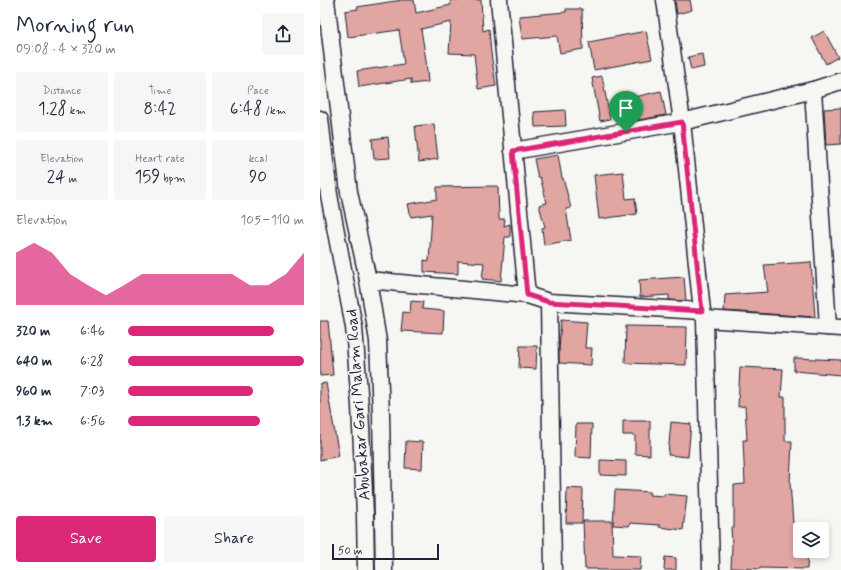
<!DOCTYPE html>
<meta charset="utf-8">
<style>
body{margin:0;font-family:Mynerve,sans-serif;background:#f6f6f7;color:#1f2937;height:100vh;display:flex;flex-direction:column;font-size:15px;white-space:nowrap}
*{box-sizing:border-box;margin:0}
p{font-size:13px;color:#747a83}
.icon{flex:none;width:22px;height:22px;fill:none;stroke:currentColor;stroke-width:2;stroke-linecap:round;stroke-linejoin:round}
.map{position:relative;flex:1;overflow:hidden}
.panel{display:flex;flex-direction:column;background:#fff;width:320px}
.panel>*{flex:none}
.controls{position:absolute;left:473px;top:522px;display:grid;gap:8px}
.controls a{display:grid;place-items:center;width:36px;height:36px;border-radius:4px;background:#fff;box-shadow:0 2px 6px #0003;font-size:20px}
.scale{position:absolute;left:12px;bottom:10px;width:107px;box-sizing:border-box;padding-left:4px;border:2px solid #22223b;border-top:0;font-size:11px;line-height:14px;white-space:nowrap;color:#22223b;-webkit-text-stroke:3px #f6f6f2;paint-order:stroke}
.pin{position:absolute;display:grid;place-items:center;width:34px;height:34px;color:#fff;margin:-41px -17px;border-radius:50% 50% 50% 0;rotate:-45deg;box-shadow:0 0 4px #0007}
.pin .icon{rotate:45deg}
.round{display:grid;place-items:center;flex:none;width:42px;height:42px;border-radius:4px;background:#f6f6f7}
.head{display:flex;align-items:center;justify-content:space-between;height:68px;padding:0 16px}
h1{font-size:22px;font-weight:600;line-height:30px}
.stats{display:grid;grid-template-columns:repeat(3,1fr);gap:6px;height:68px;padding:4px 16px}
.stats div{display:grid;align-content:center;border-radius:4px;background:#f6f6f7;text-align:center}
.stats b{font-size:17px;font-weight:600}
.stats small{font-size:11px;font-weight:400}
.stats p{font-size:11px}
.chart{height:112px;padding:8px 16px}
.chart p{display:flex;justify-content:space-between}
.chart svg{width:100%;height:72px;margin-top:4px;fill:#db2777;opacity:.7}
.cta{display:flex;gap:8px;margin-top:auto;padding:8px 16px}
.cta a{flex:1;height:46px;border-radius:4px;background:#db2777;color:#fff;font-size:16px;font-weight:600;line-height:46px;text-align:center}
.cta a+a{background:#f6f6f7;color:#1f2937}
ul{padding:0 16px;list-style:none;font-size:13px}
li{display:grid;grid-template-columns:64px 48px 1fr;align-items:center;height:30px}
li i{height:10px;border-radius:5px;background:#db2777}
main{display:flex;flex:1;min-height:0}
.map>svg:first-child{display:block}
</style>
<main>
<section class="panel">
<div class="head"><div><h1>Morning run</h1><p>09:08 · 4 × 320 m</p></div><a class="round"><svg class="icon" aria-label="share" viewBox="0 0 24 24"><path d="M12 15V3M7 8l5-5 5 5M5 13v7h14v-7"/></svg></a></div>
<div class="stats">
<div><p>Distance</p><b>1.28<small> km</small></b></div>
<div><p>Time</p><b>8:42</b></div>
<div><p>Pace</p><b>6:48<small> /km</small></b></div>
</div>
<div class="stats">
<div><p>Elevation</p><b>24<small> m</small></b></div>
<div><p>Heart rate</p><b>159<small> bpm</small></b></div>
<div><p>kcal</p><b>90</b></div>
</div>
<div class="chart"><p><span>Elevation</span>105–110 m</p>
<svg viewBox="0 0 160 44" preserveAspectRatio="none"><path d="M0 44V12L10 6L20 12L30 25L40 32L50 38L60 32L70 25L80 25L90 25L100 25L110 25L120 25L130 32L140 32L150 25L160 12V44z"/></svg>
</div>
<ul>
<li><b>320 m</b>6:46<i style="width:83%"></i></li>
<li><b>640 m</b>6:28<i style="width:100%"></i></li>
<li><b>960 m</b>7:03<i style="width:71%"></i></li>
<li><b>1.3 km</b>6:56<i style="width:75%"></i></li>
</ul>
<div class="cta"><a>Save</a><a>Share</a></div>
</section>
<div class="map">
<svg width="521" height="570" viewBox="0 0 521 570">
<rect width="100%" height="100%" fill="#f6f6f2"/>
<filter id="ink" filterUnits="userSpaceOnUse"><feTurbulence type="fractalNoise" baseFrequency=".025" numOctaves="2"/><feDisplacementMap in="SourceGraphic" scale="8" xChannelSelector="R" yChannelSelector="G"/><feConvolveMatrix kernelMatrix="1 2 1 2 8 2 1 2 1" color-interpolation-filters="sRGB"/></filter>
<g filter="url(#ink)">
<!-- building -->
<g fill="#e1a6a1" stroke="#22223b">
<path d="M82,0H94L96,13L131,5L130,0H161L163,31L169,29L171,53L176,86L158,89L154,54L129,53L131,22L101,29L106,60L108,82L91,84V79L39,87L37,71L84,64L79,30L28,37L25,11L38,9L37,7Z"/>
<path d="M355,0H370L372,10L357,14Z"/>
<path d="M246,9H262L263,49L240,53L237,36L202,39L199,16L246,12Z"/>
<path d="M326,31L332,59L274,70L269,42Z"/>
<path d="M504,31L518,57L506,64L492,38Z"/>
<path d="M382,54L384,67L371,70L368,57Z"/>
<path d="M282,76L290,119L280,121L272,78Z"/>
<path d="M341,91L346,115L319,120L314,97Z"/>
<path d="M521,108V144L506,145L504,109Z"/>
<path d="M245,110L246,126L215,127L214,112Z"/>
<path d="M114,124L118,159L99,162L95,126Z"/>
<path d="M68,137L70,158L54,159L52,139Z"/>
<path d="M238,155L242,178H243L251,208L246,209L251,240L224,245L222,228L225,227L219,205L227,203L220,177L218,178L214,159Z"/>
<path d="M303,172L306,199L315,198L317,214L279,219L274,175Z"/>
<path d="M178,186L179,219H185L184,226L190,224V237H185L181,281L162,279L164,263L138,261V274L104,272V260L109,261L112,214L91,217L88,204L117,199V187Z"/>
<path d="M491,262L495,317L404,311L405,295L448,292L444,265Z"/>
<path d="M364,277L366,301L349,300V295L320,297L319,280Z"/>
<path d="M91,301L103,302L102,309L124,311L123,333L81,331L83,312L90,313Z"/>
<path d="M241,320L267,322L265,348H272L271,365L239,363V350Z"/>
<path d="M0,321H8L13,375L0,376Z"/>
<path d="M306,326L367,327L366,365L305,363Z"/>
<path d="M200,346H217L216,369L199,368Z"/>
<path d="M474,358L521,360V375L474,371Z"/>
<path d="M420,367L463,369L461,397H465V441H472L470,483L473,523L480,524V551H488L487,569L440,568V569L411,568L412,544L411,528H414V485L425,484L423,440H427L425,406L418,407Z"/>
<path d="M6,383L19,456L0,460V384Z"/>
<path d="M303,421H330V455L315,454V435H303Z"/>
<path d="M351,422L371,424L368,457L348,455Z"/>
<path d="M256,424H272L271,458L255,457Z"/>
<path d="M86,441L103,442L102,469L85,468Z"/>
<path d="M280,460L306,461V476L280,475Z"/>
<path d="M247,488L263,489L262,523H246Z"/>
<path d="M295,490L330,492L329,495L344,496V494L367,496L363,530L339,527L340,525L310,523L309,526L293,525Z"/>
<path d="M263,521H292L293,555L321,556L320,570H277V569H265Z"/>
<path d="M345,557L356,558V570H344Z"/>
</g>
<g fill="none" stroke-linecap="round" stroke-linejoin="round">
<!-- minor casing -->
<g stroke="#22223b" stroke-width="19">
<g id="minor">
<path d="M6,0L29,192L48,280L58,341L61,414L64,570"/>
<path d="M179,0L207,295"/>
<path d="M345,0L362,122L382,311L385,319L391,570"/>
<path d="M493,90L508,327"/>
<path d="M0,119L9,195L34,327L40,406L45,514L46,570"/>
<path d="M193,151L362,122L493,90L521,81"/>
<path d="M48,280L207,295L229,302L382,311"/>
<path d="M229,302L233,570"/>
<path d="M385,319L521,328"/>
</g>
</g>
<!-- minor -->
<use href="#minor" stroke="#f6f6f2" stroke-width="16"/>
</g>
</g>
<g fill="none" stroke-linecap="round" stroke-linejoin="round" filter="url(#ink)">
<!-- route casing -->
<g stroke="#fff" stroke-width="8">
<path id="route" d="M362,122L382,311L229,302L207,295L193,151Z"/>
</g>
<!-- route -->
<use href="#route" stroke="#db2777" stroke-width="5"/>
</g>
<g text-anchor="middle" stroke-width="3" stroke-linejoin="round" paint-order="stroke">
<!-- street labels -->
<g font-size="16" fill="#22223b" stroke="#f6f6f2">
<text transform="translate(37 405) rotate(-94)" y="6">Abubakar Gari Malam Road</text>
</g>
</g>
</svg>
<div class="controls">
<a><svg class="icon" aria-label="layers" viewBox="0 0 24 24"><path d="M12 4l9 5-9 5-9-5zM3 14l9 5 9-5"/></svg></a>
</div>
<div class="scale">50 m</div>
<div class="pin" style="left:306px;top:132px;background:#1e9e55"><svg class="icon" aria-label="arrive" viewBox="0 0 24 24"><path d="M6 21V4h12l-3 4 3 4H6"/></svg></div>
</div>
</main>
